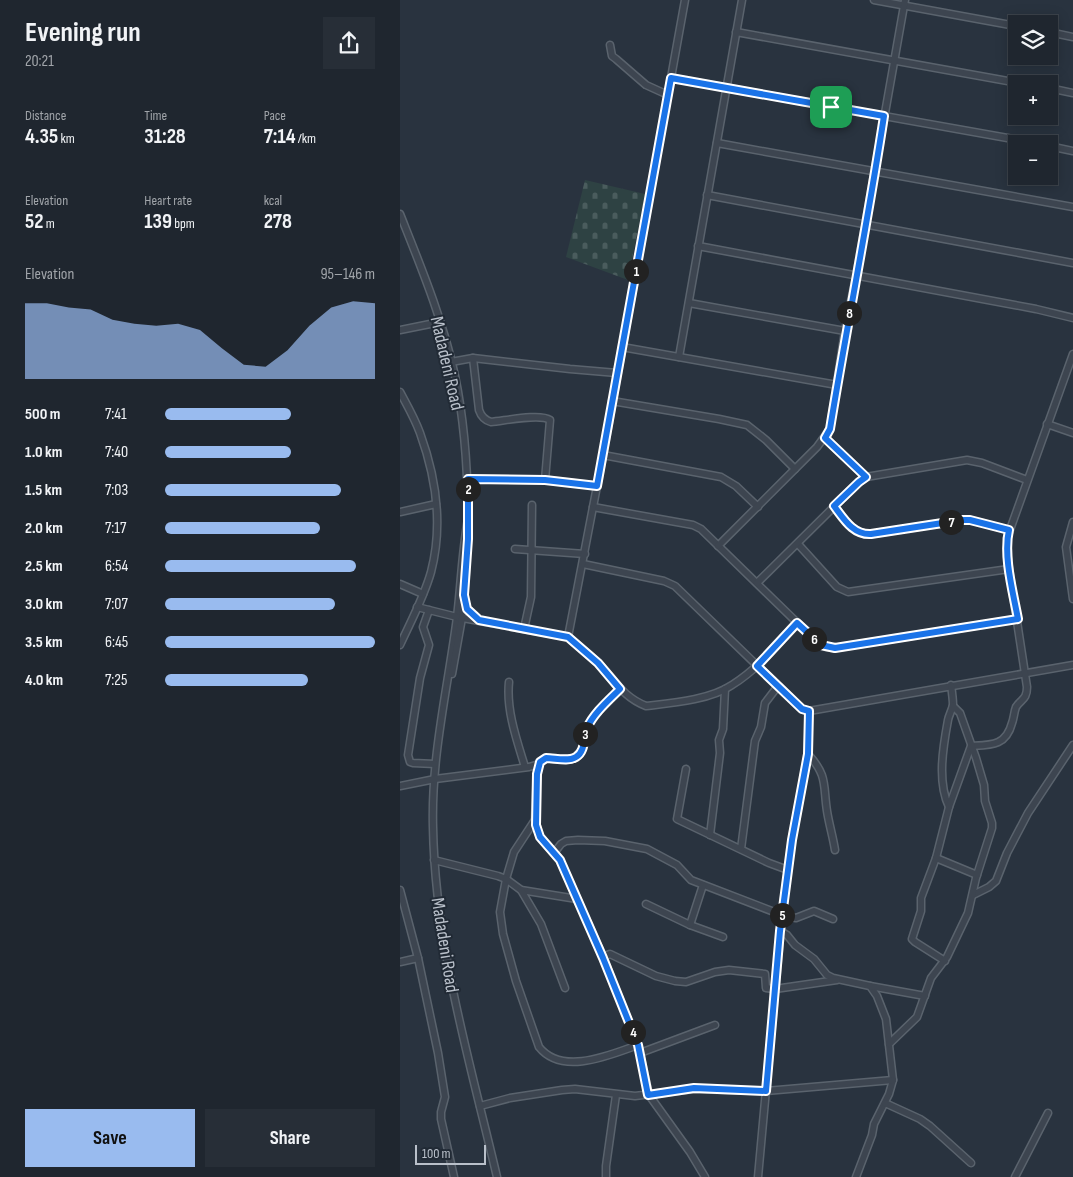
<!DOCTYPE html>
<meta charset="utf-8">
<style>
body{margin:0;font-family:"Sofia Sans Condensed",sans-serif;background:#272e37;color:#f1f3f6;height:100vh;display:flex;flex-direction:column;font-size:19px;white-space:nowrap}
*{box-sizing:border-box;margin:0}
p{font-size:16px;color:#a1a5aa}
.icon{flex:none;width:28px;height:28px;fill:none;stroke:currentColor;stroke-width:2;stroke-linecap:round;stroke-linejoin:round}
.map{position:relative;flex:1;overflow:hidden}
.side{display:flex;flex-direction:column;background:#1f262f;width:400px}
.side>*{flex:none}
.tools{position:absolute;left:608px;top:15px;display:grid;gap:10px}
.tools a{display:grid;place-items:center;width:50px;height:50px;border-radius:0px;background:#1f262f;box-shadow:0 2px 12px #0003,0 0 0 1px #3c434b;font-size:25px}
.scale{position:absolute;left:15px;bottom:12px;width:71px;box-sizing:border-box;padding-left:5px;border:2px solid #b9c0ca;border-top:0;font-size:14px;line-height:18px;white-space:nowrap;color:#b9c0ca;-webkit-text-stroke:4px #212a35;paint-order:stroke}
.pin{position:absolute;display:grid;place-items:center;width:42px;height:42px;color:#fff;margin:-21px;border-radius:10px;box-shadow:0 2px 8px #0006}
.km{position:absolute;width:25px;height:25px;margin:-12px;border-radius:50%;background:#222;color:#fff;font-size:14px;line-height:25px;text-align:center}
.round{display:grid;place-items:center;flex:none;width:52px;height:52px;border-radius:0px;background:#272e37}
.overview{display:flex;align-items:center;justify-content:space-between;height:85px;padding:0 25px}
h1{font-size:28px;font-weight:700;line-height:38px}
.metrics{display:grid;grid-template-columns:repeat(3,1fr);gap:8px;height:85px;padding:5px 25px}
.metrics div{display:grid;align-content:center}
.metrics b{font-size:21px;font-weight:700}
.metrics small{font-size:14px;font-weight:400}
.metrics p{font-size:14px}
.chart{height:140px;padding:10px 25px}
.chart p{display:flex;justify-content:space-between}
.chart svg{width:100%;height:90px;margin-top:5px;fill:#99bbef;opacity:.7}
.button{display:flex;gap:10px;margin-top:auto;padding:10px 25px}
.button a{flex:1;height:58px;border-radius:0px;background:#99bbef;color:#111;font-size:20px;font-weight:700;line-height:58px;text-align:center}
.button a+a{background:#272e37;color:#f1f3f6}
ul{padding:0 25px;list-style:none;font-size:16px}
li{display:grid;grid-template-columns:80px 60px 1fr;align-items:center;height:38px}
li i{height:12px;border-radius:6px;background:#99bbef}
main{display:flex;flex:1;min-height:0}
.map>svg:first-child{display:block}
</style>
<main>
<section class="side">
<div class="overview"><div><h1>Evening run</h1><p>20:21</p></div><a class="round"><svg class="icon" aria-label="share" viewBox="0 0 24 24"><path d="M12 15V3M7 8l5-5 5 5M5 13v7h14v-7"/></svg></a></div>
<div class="metrics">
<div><p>Distance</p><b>4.35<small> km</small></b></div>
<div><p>Time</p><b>31:28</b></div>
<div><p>Pace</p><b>7:14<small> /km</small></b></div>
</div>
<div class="metrics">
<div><p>Elevation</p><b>52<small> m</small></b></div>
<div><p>Heart rate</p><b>139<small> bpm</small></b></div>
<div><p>kcal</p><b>278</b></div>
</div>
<div class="chart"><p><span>Elevation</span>95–146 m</p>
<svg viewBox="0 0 160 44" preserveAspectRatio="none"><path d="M0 44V7L10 7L20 9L30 10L40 15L50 17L60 18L70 17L80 20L90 29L100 37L110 38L120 30L130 18L140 9L150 6L160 7V44z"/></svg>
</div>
<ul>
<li><b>500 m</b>7:41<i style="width:60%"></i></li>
<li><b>1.0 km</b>7:40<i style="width:60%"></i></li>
<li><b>1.5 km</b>7:03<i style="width:84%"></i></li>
<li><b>2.0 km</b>7:17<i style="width:74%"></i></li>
<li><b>2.5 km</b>6:54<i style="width:91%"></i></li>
<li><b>3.0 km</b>7:07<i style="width:81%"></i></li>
<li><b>3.5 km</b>6:45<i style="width:100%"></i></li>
<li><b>4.0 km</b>7:25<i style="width:68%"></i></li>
</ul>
<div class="button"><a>Save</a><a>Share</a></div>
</section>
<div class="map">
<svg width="673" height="1177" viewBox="0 0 673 1177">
<defs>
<pattern id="cemetery-stones" width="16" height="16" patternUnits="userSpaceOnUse" patternTransform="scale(1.25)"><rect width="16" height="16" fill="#2e4243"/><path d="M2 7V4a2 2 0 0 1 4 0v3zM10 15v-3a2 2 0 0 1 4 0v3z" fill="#4a5c5d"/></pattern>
</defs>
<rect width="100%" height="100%" fill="#29333f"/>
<!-- cemetery -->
<path fill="url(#cemetery-stones)" d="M185,180L245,194L228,280L166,257Z"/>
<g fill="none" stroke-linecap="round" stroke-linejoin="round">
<!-- minor casing -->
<g stroke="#5a636d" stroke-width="9">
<g id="minor">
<path d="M474,0L616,26"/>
<path d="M336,32L624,84"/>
<path d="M649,32L673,37"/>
<path d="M210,45L212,56L216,59L246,85L268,95"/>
<path d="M271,78L641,144"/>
<path d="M649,88L673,93"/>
<path d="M317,143L673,207"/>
<path d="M649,146L673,151"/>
<path d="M307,195L673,263"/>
<path d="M0,214C21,267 43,320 55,376C65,424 68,474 68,523"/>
<path d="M298,246L636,309L673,318"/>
<path d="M289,303L445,331"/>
<path d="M0,330L40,322"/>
<path d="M222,347L437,385"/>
<path d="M279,357L342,0"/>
<path d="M73,358L79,410C81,416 84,420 91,422C104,421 140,413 150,420L145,480"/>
<path d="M51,362L73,358L170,369L217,373"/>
<path d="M0,392C7,405 15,419 20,433C36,477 43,526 31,572C24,597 11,621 0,645"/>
<path d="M212,401L319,419L347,425L366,440L395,469"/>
<path d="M647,424L673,433"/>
<path d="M425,438L466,477"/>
<path d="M203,455L321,477L336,486L358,507"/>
<path d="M68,479L145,480L197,486"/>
<path d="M434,506C444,519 453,535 471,534L562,520H570L609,530"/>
<path d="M193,507L293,525L301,529L417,642L426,647L435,648L618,619"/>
<path d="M0,512L36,504"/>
<path d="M68,519C62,551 61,584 57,617C48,687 31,756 33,827C35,946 70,1062 97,1177"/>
<path d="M673,522L666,547L673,599"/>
<path d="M398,544L437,587L448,592L609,569"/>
<path d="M318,546L417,447L430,429L445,331L456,277L505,0"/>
<path d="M115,549L185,554"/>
<path d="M183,564L264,581L275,586L402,709L409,711L673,665"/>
<path d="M357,583L459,482L466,477L567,460L582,463L627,480"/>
<path d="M0,584L23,594"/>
<path d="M65,601L67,609L79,620"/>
<path d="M17,607L57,617L168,637L203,455L285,0"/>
<path d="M29,610L23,627L29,645L20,678L8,755L10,762L13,763L35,764"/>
<path d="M124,629L131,597L132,505"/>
<path d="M168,637C178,645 188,653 197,662C215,679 221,696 246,706C272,703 310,700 332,685C358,669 377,645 397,623"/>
<path d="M52,674L62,618L66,570"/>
<path d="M109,682C106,710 117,741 125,767"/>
<path d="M220,689C208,701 194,713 187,728C183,737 186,751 176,757C168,762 155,758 146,758L140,762L137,774L135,820L138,831L140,837L160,860L203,957L238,1045L249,1095L290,1152L305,1177"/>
<path d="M409,711L408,754L392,840L382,915L396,918L414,911L433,919"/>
<path d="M408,754C428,776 423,785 427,811C429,824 433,837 435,850"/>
<path d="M286,769L277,819L369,863L388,870"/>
<path d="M0,786L35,779L129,767L139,764"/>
<path d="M549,807C537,782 543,747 548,720C549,715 552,710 553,705C553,699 552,692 551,685"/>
<path d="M135,820L114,852L106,879L100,912L103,934L116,981L139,1047C162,1076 210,1055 238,1045"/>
<path d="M310,835L320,753L319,740L323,729L325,689"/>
<path d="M341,849L355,741L361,727L365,703L378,686"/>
<path d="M154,853L161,844L166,841L178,840L205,841L247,849L277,865L291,880L382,915L358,1177"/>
<path d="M536,858L577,875"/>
<path d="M34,860L98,876L106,879L121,890L177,899"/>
<path d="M0,890L18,958L38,1053L45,1097L41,1112V1119L54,1177"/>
<path d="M121,890L141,924L165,988"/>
<path d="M573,895L589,887L596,881L607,853L628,813L673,745"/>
<path d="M246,904L290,925L323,937"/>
<path d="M290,925L303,885"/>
<path d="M380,931L387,935L395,945L414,959L427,975L433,978L470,986L477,996L486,1019L493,1080L489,1094L474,1124L472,1135L456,1177"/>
<path d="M203,957L210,954L256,976L275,981L286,982L315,972L329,970L365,974L366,988L375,989L437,980"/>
<path d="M545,961L515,942L512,939L521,911V898L536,858L549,807L571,746C591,745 606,746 612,723C614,718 614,712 616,707C621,699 627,700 627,687L609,569L607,538L673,354"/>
<path d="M0,962L18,958"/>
<path d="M470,986L525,996"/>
<path d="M489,1044L517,1017L531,978L547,957L568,913L576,878L592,828V823L585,801L584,785L576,758L560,713L553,706"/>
<path d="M240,1053L315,1025"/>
<path d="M485,1103L520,1119L530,1126L571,1163"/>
<path d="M80,1106L110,1098L162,1090L175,1089L235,1096L294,1089L366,1091L493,1080"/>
<path d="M206,1177V1166L216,1095"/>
<path d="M615,1177L648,1113"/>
</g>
</g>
<!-- minor -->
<use href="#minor" stroke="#3d4550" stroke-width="6"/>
</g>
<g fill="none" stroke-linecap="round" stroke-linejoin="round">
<!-- route casing -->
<g stroke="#fff" stroke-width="10">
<path id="route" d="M271,78L484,116C468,221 447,325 430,429L425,438L466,477L459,482L434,506C444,519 453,535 471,534L562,520H570L609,530C603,556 613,592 618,619L435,648L421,645L397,623L357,666L402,709L409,711L408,754L392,840L380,931L366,1091L294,1088L248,1095L238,1045L203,958L160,860L140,837L136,825L137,774L140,762L146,758C155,758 168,762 176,757C186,751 183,737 187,728C194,713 208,701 220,689L198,663L168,637L79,620L67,609L64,595L68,539V479L145,480L197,486Z"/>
</g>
<!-- route -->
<use href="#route" stroke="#1a73e8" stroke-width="6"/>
</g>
<g text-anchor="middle" stroke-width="4" stroke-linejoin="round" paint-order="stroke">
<!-- street labels -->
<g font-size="19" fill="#b9c0ca" stroke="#212a35">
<text transform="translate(48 363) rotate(77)" y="7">Madadeni Road</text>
<text transform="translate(46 945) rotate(81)" y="7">Madadeni Road</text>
</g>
</g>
</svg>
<div class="tools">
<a><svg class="icon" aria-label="layers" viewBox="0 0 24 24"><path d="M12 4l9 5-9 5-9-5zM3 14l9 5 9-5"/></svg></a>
<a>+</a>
<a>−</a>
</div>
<div class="scale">100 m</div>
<div class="pin" style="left:431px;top:107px;background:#1e9e55"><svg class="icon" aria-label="arrive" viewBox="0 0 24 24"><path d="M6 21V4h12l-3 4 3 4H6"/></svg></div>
<b class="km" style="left:236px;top:271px">1</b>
<b class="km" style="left:68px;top:489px">2</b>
<b class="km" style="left:185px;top:734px">3</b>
<b class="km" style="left:233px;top:1032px">4</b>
<b class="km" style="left:382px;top:915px">5</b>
<b class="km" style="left:414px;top:639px">6</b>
<b class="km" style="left:551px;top:522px">7</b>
<b class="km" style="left:449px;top:313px">8</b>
</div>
</main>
